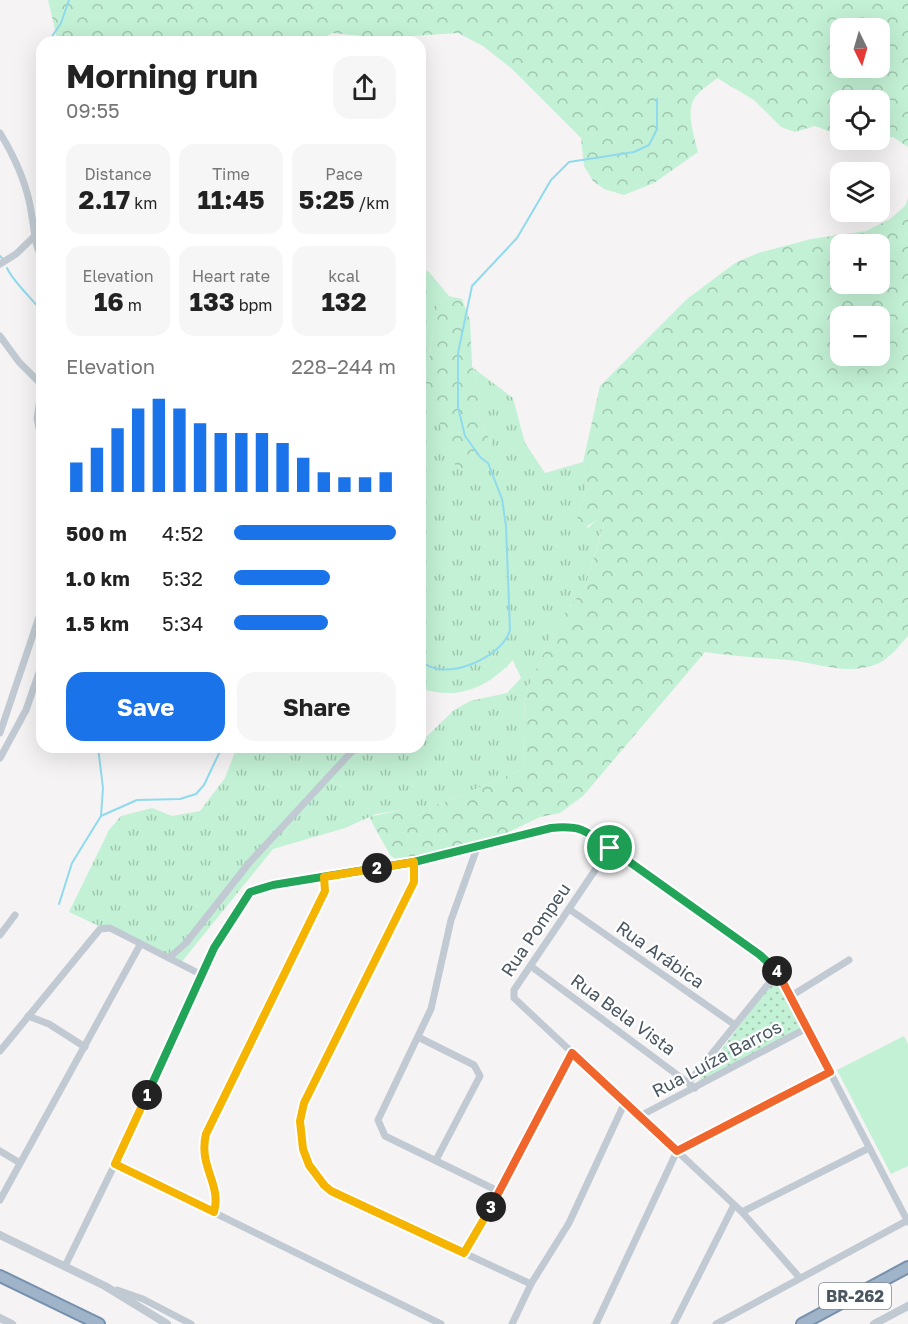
<!DOCTYPE html>
<meta charset="utf-8">
<style>
body{margin:0;font-family:"Golos Text",sans-serif;background:#f6f6f6;color:#222;height:100vh;display:flex;flex-direction:column;font-size:22px;white-space:nowrap}
*{box-sizing:border-box;margin:0}
p{font-size:20px;color:#767676}
.icon{flex:none;width:33px;height:33px;fill:none;stroke:currentColor;stroke-width:2;stroke-linecap:round;stroke-linejoin:round}
.map{position:relative;flex:1;overflow:hidden}
.panel{position:absolute;left:36px;top:36px;width:390px;height:717px;display:flex;flex-direction:column;background:#fff;border-radius:18px;box-shadow:0 6px 24px #0002}
.panel>*{flex:none}
.needle{width:39px;rotate:175deg}
.fabs{position:absolute;left:830px;top:18px;display:grid;gap:12px}
.fabs a{display:grid;place-items:center;width:60px;height:60px;border-radius:12px;background:#fff;box-shadow:0 6px 24px #0002;font-size:30px}
.pin{position:absolute;display:grid;place-items:center;width:51px;height:51px;color:#fff;margin:-26px;border:3px solid #fff;border-radius:50%;box-shadow:0 2px 6px #0007}
.km{position:absolute;width:30px;height:30px;margin:-15px;border-radius:50%;background:#222;color:#fff;font-size:16px;line-height:30px;text-align:center}
.round{display:grid;place-items:center;flex:none;width:63px;height:63px;border-radius:18px;background:#f6f6f6}
.summary{display:flex;align-items:center;justify-content:space-between;height:102px;padding:0 30px}
h1{font-size:33px;font-weight:700;line-height:45px}
.stats{display:grid;grid-template-columns:repeat(3,1fr);gap:9px;height:102px;padding:6px 30px}
.stats div{display:grid;align-content:center;border-radius:15px;background:#f6f6f6;text-align:center}
.stats b{font-size:26px;font-weight:700}
.stats small{font-size:16px;font-weight:400}
.stats p{font-size:16px}
.chart{height:168px;padding:12px 30px}
.chart p{display:flex;justify-content:space-between}
.chart svg{width:100%;height:108px;margin-top:6px;stroke:#1a73e8;stroke-width:6}
.button{display:flex;gap:12px;margin-top:auto;padding:12px 30px}
.button a{flex:1;height:69px;border-radius:18px;background:#1a73e8;color:#fff;font-size:24px;font-weight:700;line-height:69px;text-align:center}
.button a+a{background:#f6f6f6;color:#222}
ul{padding:0 30px;list-style:none;font-size:20px}
li{display:grid;grid-template-columns:96px 72px 1fr;align-items:center;height:45px}
li i{height:15px;border-radius:8px;background:#1a73e8}
.map>svg:first-child{display:block}
</style>
<div class="map">
<svg width="908" height="1324" viewBox="0 0 908 1324">
<defs>
<pattern id="grass-tufts" width="24" height="20" patternUnits="userSpaceOnUse" patternTransform="scale(1.5)"><rect width="24" height="20" fill="#c3f1d5"/><path d="M3 7l-1-3M5 7V3M7 7l1-3M15 17l-1-3M17 17v-4M19 17l1-3" fill="none" stroke="#a0c6b0"/></pattern>
<pattern id="forest-crowns" width="20" height="18" patternUnits="userSpaceOnUse" patternTransform="scale(1.5)"><rect width="20" height="18" fill="#c3f1d5"/><path d="M2 6a3 3 0 1 1 6 0M12 15a3 3 0 1 1 6 0" fill="none" stroke="#a0c6b0"/></pattern>
<pattern id="park-dots" width="8" height="8" patternUnits="userSpaceOnUse" patternTransform="scale(1.5)"><rect width="8" height="8" fill="#c3f1d5"/><path d="M2 2h.1M6 6h.1" fill="none" stroke="#a0c6b0" stroke-width="1.8" stroke-linecap="round"/></pattern>
</defs>
<rect width="100%" height="100%" fill="#f5f3f3"/>
<!-- grass -->
<path fill="url(#grass-tufts)" d="M420,267L429,272L449,296L437,307L425,385L491,443L473,405L482,401L472,367L513,398L525,443L545,473L583,462L587,484L577,518L588,528L600,517L604,523L585,587L557,624L525,694L523,769L440,804L376,814L345,828L273,849L180,964L69,912L109,830L121,816L152,808L172,816L200,811L225,778L237,747H420V743L454,710L470,701L507,693L521,678L513,660C487,688 456,701 420,688Z"/>
<!-- forest -->
<g fill="url(#forest-crowns)" fill-rule="evenodd">
<path d="M48,0H908V147L893,137H879V100H840V135L815,126L795,132L781,127L754,100L717,78C712,83 704,87 699,93C683,107 694,134 698,152L654,183L624,195L604,189L593,181L584,166L581,138L511,68L483,46L458,33L383,38L332,33L325,37L323,42H58ZM840,28H879V68H840Z"/>
<path d="M908,198V636C899,646 889,659 877,664C848,676 818,663 789,660C761,658 733,656 705,652L583,796L560,813L540,817L490,841L401,863L390,855L369,817L409,808L440,804L523,769L525,694L557,624L585,587L604,524L600,518L583,529L577,517L587,484L583,462L600,386L687,299L735,263L758,253L811,239L866,231L890,219L905,206ZM840,244H879V284H840ZM840,316H879V356H840Z"/>
<path d="M449,296L462,299L470,320L472,366L482,401L473,405L491,443V453L469,470L456,467L425,385L437,307Z"/>
</g>
<!-- park -->
<path fill="url(#park-dots)" d="M778,973L806,1028L695,1086Z"/>
<!-- pitch -->
<path fill="#c3f1d5" d="M904,1036L908,1044V1166L891,1174L837,1070Z"/>
<g fill="none" stroke-linecap="round" stroke-linejoin="round">
<!-- stream -->
<g stroke="#90daee" stroke-width="2">
<path d="M49,41L61,23L69,0"/>
<path d="M0,256L2,258"/>
<path d="M7,268C14,283 31,297 42,312"/>
<path d="M420,659C440,685 503,658 510,630L506,526L502,499L488,463L481,458L465,436L458,407V353L472,286L517,238L551,180L569,162L634,152L649,145L657,129V99"/>
<path d="M101,816L137,800L180,799L196,794L204,785L222,747"/>
<path d="M59,904L72,863L101,816L103,788L98,747"/>
</g>
<!-- trunk casing -->
<g stroke="#7690ad" stroke-width="14">
<g id="trunk">
<path d="M0,1276L99,1324"/>
<path d="M802,1324L908,1267"/>
</g>
</g>
<!-- minor -->
<g stroke="#c1cad2" stroke-width="7">
<path d="M0,133C16,159 28,186 32,217C35,232 34,244 42,258"/>
<path d="M0,264L16,254L42,229"/>
<path d="M0,336L19,362L42,385"/>
<path d="M42,384L37,419L42,441"/>
<path d="M0,733L42,608"/>
<path d="M0,758L26,710L42,664"/>
<path d="M477,848L451,920L431,1009L378,1120L385,1136L500,1192"/>
<path d="M610,848L514,990V998L742,1212L799,1277"/>
<path d="M414,862V882L304,1103C295,1137 304,1168 331,1191L531,1284"/>
<path d="M569,909L735,1025"/>
<path d="M0,935L15,915"/>
<path d="M169,958L186,943L249,863L356,747"/>
<path d="M532,967L695,1088"/>
<path d="M791,996L849,960"/>
<path d="M28,1016L49,1024L85,1047"/>
<path d="M418,1037L474,1065L480,1076L436,1160"/>
<path d="M0,1051L100,929L110,928L202,975"/>
<path d="M689,1082L778,972"/>
<path d="M640,1116L807,1028"/>
<path d="M0,1151L20,1163"/>
<path d="M115,1164L441,1324"/>
<path d="M0,1200L140,945"/>
<path d="M214,1212C221,1183 198,1167 206,1134L325,891L324,877"/>
<path d="M742,1212L869,1148"/>
<path d="M464,1253L500,1192L572,1053"/>
<path d="M65,1266L115,1164L214,949L250,892L273,885L414,862L551,828L571,826L582,828L760,955L778,972L908,1222"/>
<path d="M117,1290L143,1299L191,1324"/>
<path d="M512,1324L531,1284L569,1223L625,1102"/>
<path d="M596,1324L677,1151L830,1072"/>
<path d="M674,1324L734,1205"/>
<path d="M716,1324L908,1220"/>
</g>
<!-- tertiary -->
<g stroke="#c1cad2" stroke-width="8">
<path d="M0,1235L105,1286L167,1324"/>
<path d="M0,1318L12,1324"/>
<path d="M874,1324L908,1306"/>
</g>
<!-- trunk -->
<use href="#trunk" stroke="#9fb4c9" stroke-width="10"/>
</g>
<g fill="none" stroke-linecap="round" stroke-linejoin="round">
<!-- split-1 casing -->
<g stroke="#fff" stroke-width="12">
<path id="split-1" d="M147,1095L214,948L250,892L273,885L414,862L551,828C581,825 587,831 610,848"/>
</g>
<!-- split-2 casing -->
<g stroke="#fff" stroke-width="12">
<path id="split-2" d="M147,1095L115,1164L214,1212C222,1184 198,1167 206,1134L325,891L324,877L377,868"/>
</g>
<!-- split-3 casing -->
<g stroke="#fff" stroke-width="12">
<path id="split-3" d="M377,868L414,862V882L304,1103L300,1121L303,1149L309,1165L324,1185L331,1191L464,1253L491,1207"/>
</g>
<!-- split-4 casing -->
<g stroke="#fff" stroke-width="12">
<path id="split-4" d="M491,1207L572,1053L677,1151L830,1072L777,971"/>
</g>
<!-- split-5 casing -->
<g stroke="#fff" stroke-width="12">
<path id="split-5" d="M610,848L760,955L777,971"/>
</g>
<!-- split-1 -->
<use href="#split-1" stroke="#22a559" stroke-width="8"/>
<!-- split-2 -->
<use href="#split-2" stroke="#f5b400" stroke-width="8"/>
<!-- split-3 -->
<use href="#split-3" stroke="#f5b400" stroke-width="8"/>
<!-- split-4 -->
<use href="#split-4" stroke="#f0652b" stroke-width="8"/>
<!-- split-5 -->
<use href="#split-5" stroke="#22a559" stroke-width="8"/>
</g>
<g text-anchor="middle" stroke-width="4.5" stroke-linejoin="round" paint-order="stroke">
<!-- shield labels -->
<rect fill="#fff" stroke="#808990" stroke-width="1.5" x="819" y="1283" width="72" height="26" rx="4.5"/>
<g font-size="16" font-weight="bold" fill="#4a5661">
<text x="855" y="1302">BR-262</text>
</g>
<!-- street labels -->
<g font-size="18" fill="#4a5661" stroke="#fff">
<text transform="translate(536 930) rotate(-56)" y="6">Rua Pompeu</text>
<text transform="translate(660 955) rotate(35)" y="6">Rua Arábica</text>
<text transform="translate(623 1015) rotate(36)" y="6">Rua Bela Vista</text>
<text transform="translate(717 1059) rotate(-28)" y="6">Rua Luíza Barros</text>
</g>
</g>
</svg>
<div class="fabs">
<a><svg class="needle" viewBox="-14 -14 28 28"><path d="M0-13l5 13h-10z" fill="#e53935"/><path d="M0 13l5-13h-10z" fill="#767676"/></svg></a>
<a><svg class="icon" aria-label="locate" viewBox="0 0 24 24"><circle cx="12" cy="12" r="6"/><path d="M12 2v4M12 18v4M2 12h4M18 12h4"/></svg></a>
<a><svg class="icon" aria-label="layers" viewBox="0 0 24 24"><path d="M12 4l9 5-9 5-9-5zM3 14l9 5 9-5"/></svg></a>
<a>+</a>
<a>−</a>
</div>
<div class="pin" style="left:610px;top:848px;background:#1e9e55"><svg class="icon" aria-label="arrive" viewBox="0 0 24 24"><path d="M6 21V4h12l-3 4 3 4H6"/></svg></div>
<b class="km" style="left:147px;top:1095px">1</b>
<b class="km" style="left:377px;top:868px">2</b>
<b class="km" style="left:491px;top:1207px">3</b>
<b class="km" style="left:777px;top:971px">4</b>
<section class="panel">
<div class="summary"><div><h1>Morning run</h1><p>09:55</p></div><a class="round"><svg class="icon" aria-label="share" viewBox="0 0 24 24"><path d="M12 15V3M7 8l5-5 5 5M5 13v7h14v-7"/></svg></a></div>
<div class="stats">
<div><p>Distance</p><b>2.17<small> km</small></b></div>
<div><p>Time</p><b>11:45</b></div>
<div><p>Pace</p><b>5:25<small> /km</small></b></div>
</div>
<div class="stats">
<div><p>Elevation</p><b>16<small> m</small></b></div>
<div><p>Heart rate</p><b>133<small> bpm</small></b></div>
<div><p>kcal</p><b>132</b></div>
</div>
<div class="chart"><p><span>Elevation</span>228–244 m</p>
<svg viewBox="0 0 160 44" preserveAspectRatio="none"><path d="M5 44V32M15 44V26M25 44V18M35 44V10M45 44V6M55 44V10M65 44V16M75 44V20M85 44V20M95 44V20M105 44V24M115 44V30M125 44V36M135 44V38M145 44V38M155 44V36"/></svg>
</div>
<ul>
<li><b>500 m</b>4:52<i style="width:100%"></i></li>
<li><b>1.0 km</b>5:32<i style="width:59%"></i></li>
<li><b>1.5 km</b>5:34<i style="width:58%"></i></li>
</ul>
<div class="button"><a>Save</a><a>Share</a></div>
</section>
</div>
